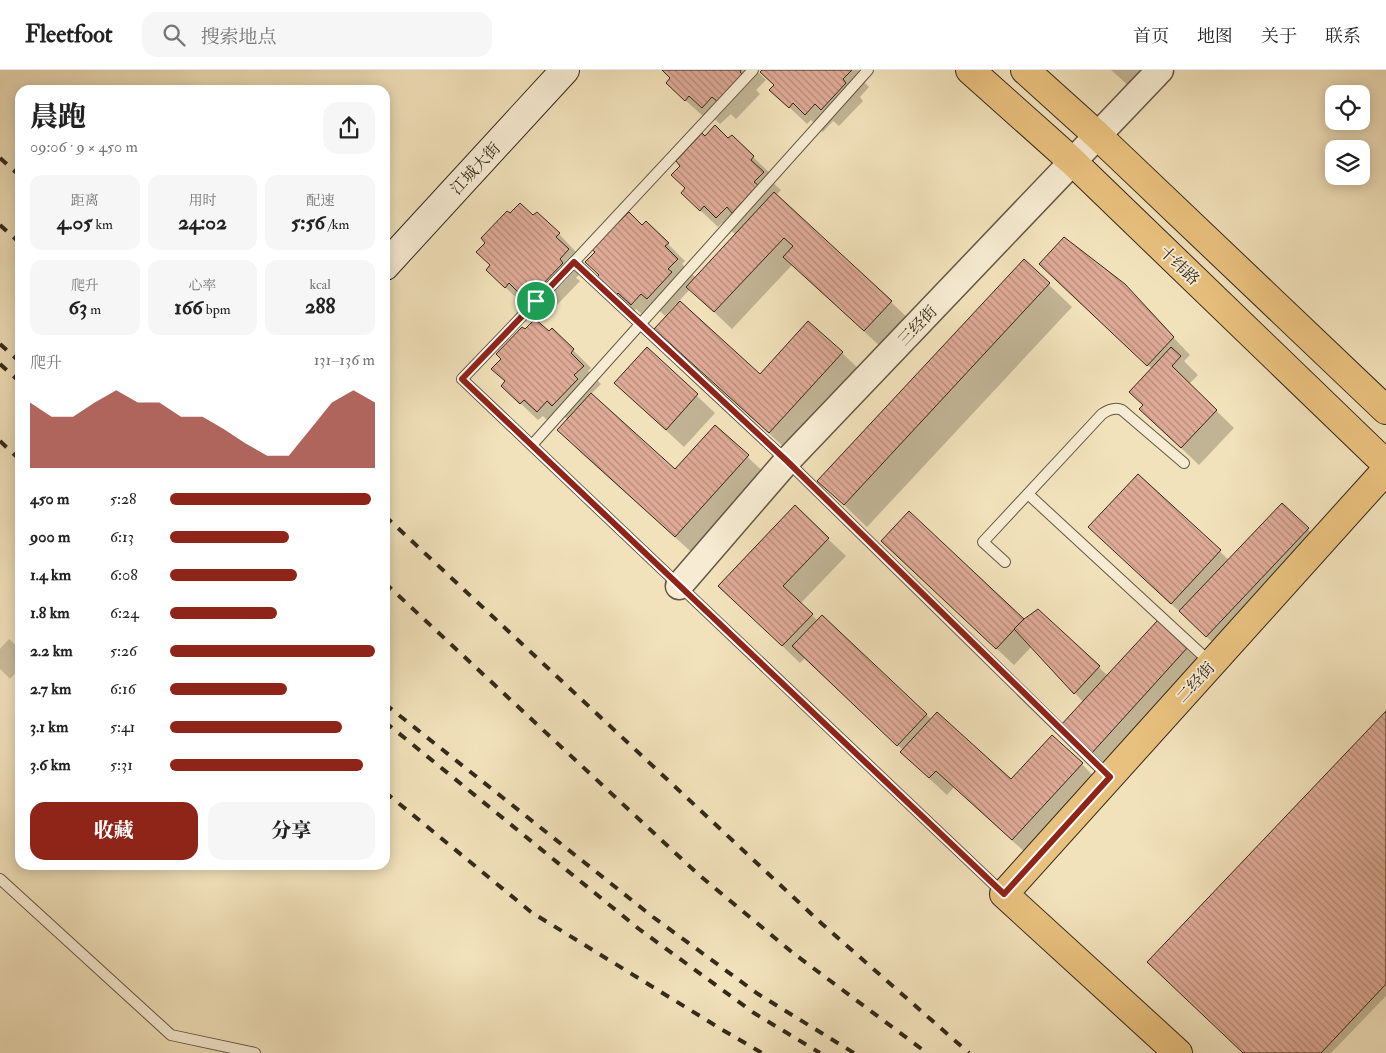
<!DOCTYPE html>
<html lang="zh">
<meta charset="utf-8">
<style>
body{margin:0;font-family:"IM FELL Double Pica","Noto Serif SC",serif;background:#f6f6f6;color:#222;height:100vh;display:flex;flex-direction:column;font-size:19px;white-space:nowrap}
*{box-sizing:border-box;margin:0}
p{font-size:16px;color:#767676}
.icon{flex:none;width:28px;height:28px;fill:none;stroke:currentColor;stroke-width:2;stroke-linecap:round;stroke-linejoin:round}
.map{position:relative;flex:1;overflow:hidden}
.panel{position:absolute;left:15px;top:15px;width:375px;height:785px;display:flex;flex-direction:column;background:#fff;border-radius:15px;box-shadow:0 2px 12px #0003}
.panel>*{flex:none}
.fabs{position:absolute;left:1325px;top:15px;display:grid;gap:10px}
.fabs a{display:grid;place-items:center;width:45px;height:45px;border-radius:10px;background:#fff;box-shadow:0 2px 12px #0003;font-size:25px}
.pin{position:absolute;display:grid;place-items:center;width:42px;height:42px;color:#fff;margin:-21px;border:2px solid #fff;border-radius:50%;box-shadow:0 1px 5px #0007}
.round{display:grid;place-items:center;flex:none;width:52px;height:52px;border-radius:15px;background:#f6f6f6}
.summary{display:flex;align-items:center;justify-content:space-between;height:85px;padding:0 15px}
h1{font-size:28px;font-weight:800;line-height:38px}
.figures{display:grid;grid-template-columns:repeat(3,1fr);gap:8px;height:85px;padding:5px 15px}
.figures div{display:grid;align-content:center;border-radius:12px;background:#f6f6f6;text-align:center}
.figures b{font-size:21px;font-weight:800}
.figures small{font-size:14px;font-weight:400}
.figures p{font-size:14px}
.chart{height:140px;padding:10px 15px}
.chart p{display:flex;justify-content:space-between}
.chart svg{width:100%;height:90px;margin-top:5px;fill:#8f2418;opacity:.7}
.button{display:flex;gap:10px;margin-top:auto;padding:10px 15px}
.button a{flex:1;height:58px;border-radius:15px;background:#8f2418;color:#fff;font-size:20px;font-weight:800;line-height:58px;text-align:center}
.button a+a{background:#f6f6f6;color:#222}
ul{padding:0 15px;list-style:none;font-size:16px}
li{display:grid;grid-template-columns:80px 60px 1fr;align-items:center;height:38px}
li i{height:12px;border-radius:6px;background:#8f2418}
header{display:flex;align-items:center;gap:30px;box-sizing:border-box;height:70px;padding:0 25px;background:#fff;border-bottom:1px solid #e0e0e0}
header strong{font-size:24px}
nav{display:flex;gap:28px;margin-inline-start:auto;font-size:18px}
.search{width:350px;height:45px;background:#f6f6f6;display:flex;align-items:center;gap:12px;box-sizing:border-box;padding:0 18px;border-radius:15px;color:#767676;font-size:19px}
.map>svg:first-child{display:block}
</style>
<header>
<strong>Fleetfoot</strong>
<div class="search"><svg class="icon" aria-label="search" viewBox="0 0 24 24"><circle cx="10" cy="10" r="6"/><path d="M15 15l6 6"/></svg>搜索地点</div>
<nav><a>首页</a><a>地图</a><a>关于</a><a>联系</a></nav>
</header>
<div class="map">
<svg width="1386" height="983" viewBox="0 0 1386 983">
<defs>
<pattern id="building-back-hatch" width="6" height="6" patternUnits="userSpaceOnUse" patternTransform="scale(1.25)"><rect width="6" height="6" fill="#dfaa96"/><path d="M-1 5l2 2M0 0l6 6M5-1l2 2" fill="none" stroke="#b58a7a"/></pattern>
</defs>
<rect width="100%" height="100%" fill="#f2e2bb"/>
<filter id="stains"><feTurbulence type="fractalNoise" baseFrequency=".004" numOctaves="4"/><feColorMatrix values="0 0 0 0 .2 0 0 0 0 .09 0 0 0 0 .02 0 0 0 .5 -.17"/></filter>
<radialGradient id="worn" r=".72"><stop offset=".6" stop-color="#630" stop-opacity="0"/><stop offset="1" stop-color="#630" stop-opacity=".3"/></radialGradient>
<!-- shadow -->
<g fill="#0003">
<path d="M663,0H756L766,10L756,20L760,24L736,49L731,44L720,54L708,43L704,47L685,30L672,8Z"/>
<path d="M764,0H858L860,1L857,5L869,17L860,27L863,31L839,56L833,51L823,62L811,50L807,54L789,37Z"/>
<path d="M1111,0H1147L1131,18Z"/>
<path d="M705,68L728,70L753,87L771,104L768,108L781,120L776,125L909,249L882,278L792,195L732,259L690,219L679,231L761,306L842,283L860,300L787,380L656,259L678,235L676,234L665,246L659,240L649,251L636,239L632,244L614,227L642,156L668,174L685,191L682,194L696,208L736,165L722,153L718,157L700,140L686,119Z"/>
<path d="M510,145L533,147L559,164L576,182L573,185L586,197L576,208L580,211L556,236L550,231L540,242L528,230L523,234L505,217L492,196Z"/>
<path d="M1024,191L1072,237L867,457L819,411Z"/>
<path d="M1058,211L1124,215L1190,285L1184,291L1198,305L1189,314L1234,358L1199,395L1158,356L1144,335L1152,299Z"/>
<path d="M552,259L591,298L588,301L601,314L591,324L675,401L716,357L771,409L698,488L581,383L559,360L568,350L565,347L555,358L543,346L538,350L520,333L506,312L525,261L549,263Z"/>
<path d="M647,279L715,343L684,377L634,331Z"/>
<path d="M1138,406L1229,490L1282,434L1326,477L1224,583L1108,475Z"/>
<path d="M828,469L846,486L800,534L818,551L822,546L931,649L1011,711L1082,694L1099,712L1030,787L954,717L947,725L919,699L901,682L903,680L805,588L800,593L737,533Z"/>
<path d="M900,488L1024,550L1038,540L1108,606L1158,552L1205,596L1109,701L1080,674L1084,633L1032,576L1014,595Z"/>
<path d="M1386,643V926L1331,983H1245Z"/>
</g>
<!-- building -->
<g fill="url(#building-back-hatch)" stroke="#33291b">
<path d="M662,0H741L740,2L743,5L718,32L712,27L702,38L689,26L685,31L666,13L670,8Z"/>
<path d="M762,0H852L843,9L846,13L821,40L815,34L805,45L793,33L789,38L769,20L774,15L760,2Z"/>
<path d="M715,55L728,68L732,65L754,86L751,90L764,102L754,112L758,115L732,143L727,137L716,148L704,136L700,141L681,123L685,118L671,105L680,96L676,91L702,63L705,66Z"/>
<path d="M774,122L892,231L864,261L783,187L793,176L784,168L714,242L686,217Z"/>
<path d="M520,133L533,145L537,142L560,163L556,167L569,179L560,189L563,193L537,220L532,214L521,225L509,213L505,218L486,200L490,195L476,182L485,173L481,168L507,141L510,143Z"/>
<path d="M629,142L642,155L646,151L669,173L665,176L678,189L668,199L672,202L647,229L641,224L631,235L618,223L614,227L595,209L599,205L585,192L595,182L590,178L616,150L619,152Z"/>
<path d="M1064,167L1125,214L1174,267L1147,296L1039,194Z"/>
<path d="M1024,189L1050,213L844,435L817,411Z"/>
<path d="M680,231L760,304L808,251L843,282L769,363L654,259Z"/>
<path d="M535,249L549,261L552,258L574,279L571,283L584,296L574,305L578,309L552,336L547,331L537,342L524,330L520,334L501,316L505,311L491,299L501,289L496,284L522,257L525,259Z"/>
<path d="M647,277L698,324L666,360L614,313Z"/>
<path d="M1171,277L1181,286L1172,296L1217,340L1181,378L1139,339L1143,335L1129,322Z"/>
<path d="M591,323L675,399L715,355L749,385L675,467L557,360Z"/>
<path d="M1138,404L1221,480L1171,534L1088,457Z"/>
<path d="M1282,433L1309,458L1206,567L1179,541Z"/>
<path d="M795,435L829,468L783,516L813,544L782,576L718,516Z"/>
<path d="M909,441L1024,549L996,579L881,471Z"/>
<path d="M1038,539L1100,596L1074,624L1014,559L1024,549Z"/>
<path d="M822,545L927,644L897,676L792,576Z"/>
<path d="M1158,550L1188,577L1091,684L1060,656Z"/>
<path d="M1386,641V914L1321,983H1243L1147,892Z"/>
<path d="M937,642L1011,709L1052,665L1083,693L1012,770L936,701L929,708L900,682Z"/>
</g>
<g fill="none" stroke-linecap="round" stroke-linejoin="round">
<!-- secondary-tunnel -->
<path stroke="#ccbd9b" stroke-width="28" stroke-dasharray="28 14" stroke-linecap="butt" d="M0,599L20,578"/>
<!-- service casing -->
<g stroke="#635743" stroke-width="12">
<g id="service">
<path d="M753,0L574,192L462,309L1004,824"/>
<path d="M574,192L787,391L1108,706"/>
<path d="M532,375L868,0"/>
<path d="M1028,424L1211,593"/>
<path d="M1005,492L983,472L1102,344C1108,340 1115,337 1122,340L1184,393"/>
<path d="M0,809L171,965L255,983"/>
</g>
</g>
<!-- tertiary casing -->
<g stroke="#635743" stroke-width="29">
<path id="tertiary" d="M679,516L787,391L1160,0"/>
</g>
<!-- secondary casing -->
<g stroke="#33291b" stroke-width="30">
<path id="secondary" d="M385,196L565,0"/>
</g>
<!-- primary casing -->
<g stroke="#33291b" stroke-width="30">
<g id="primary">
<path d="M970,0L1073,92L1386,394"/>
<path d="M1025,0L1097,65L1386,340"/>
<path d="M1178,983L1004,824L1386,400"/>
</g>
</g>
<!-- service -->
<use href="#service" stroke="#f7ecd3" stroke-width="10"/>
<!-- tertiary -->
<use href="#tertiary" stroke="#f7ecd3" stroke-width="26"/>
<!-- secondary -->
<use href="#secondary" stroke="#f7ecd3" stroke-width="28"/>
<!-- primary -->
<use href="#primary" stroke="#e9c17e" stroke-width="28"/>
<!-- rail -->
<g stroke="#33291b" stroke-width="4" stroke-dasharray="9 9" stroke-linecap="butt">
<path d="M0,88L20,106"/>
<path d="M0,155L20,173"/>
<path d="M0,274L20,292"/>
<path d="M0,294L20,312"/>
<path d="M0,371L20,390"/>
<path d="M385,446L821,853L969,983"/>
<path d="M385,513L699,805L793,883L927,983"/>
<path d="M385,634L653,847L758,924L854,983"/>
<path d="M385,652L639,859L754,943L820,983"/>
<path d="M385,722L531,842L721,959L762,983"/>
</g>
</g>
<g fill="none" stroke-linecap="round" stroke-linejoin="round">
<!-- route casing -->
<g stroke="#fff" stroke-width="10">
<path id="route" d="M574,192L787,391L1110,707L1004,824L462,309Z"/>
</g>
<!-- route -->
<use href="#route" stroke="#8f2418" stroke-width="6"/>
</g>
<g text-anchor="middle" stroke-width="4" stroke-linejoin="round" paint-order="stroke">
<!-- street labels -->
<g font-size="16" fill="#33291b" stroke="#f7ecd3">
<text transform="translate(475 98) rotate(-47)" y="6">江城大街</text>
<text transform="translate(1180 195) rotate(44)" y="6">十纬路</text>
<text transform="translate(917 255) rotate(-46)" y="6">三经街</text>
<text transform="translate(1195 612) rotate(-48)" y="6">二经街</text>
</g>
</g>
<rect width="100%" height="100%" filter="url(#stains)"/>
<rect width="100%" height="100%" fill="url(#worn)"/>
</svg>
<div class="fabs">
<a><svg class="icon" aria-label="locate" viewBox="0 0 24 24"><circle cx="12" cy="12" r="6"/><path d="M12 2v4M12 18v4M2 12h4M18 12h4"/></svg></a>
<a><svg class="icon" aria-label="layers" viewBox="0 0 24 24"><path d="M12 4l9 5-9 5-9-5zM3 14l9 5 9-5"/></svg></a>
</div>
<div class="pin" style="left:536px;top:231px;background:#1e9e55"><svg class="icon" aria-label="arrive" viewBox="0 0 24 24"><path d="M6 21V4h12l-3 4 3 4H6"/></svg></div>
<section class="panel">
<div class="summary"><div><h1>晨跑</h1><p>09:06 · 9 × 450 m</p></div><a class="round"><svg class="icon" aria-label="share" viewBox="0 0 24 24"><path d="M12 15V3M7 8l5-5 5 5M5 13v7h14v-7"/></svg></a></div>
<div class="figures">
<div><p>距离</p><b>4.05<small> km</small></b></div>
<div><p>用时</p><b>24:02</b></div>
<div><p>配速</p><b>5:56<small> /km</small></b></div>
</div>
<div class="figures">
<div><p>爬升</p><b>63<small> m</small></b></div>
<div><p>心率</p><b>166<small> bpm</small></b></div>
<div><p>kcal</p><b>288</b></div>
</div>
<div class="chart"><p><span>爬升</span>131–136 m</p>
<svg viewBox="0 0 160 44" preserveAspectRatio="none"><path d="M0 44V12L10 19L20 19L30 12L40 6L50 12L60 12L70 19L80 19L90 25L100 32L110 38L120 38L130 25L140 12L150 6L160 12V44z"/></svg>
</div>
<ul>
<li><b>450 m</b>5:28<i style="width:98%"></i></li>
<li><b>900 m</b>6:13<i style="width:58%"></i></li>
<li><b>1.4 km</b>6:08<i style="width:62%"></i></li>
<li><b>1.8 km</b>6:24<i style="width:52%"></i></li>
<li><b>2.2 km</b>5:26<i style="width:100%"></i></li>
<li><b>2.7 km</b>6:16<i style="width:57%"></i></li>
<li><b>3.1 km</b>5:41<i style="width:84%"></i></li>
<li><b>3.6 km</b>5:31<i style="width:94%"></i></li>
</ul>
<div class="button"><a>收藏</a><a>分享</a></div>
</section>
</div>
